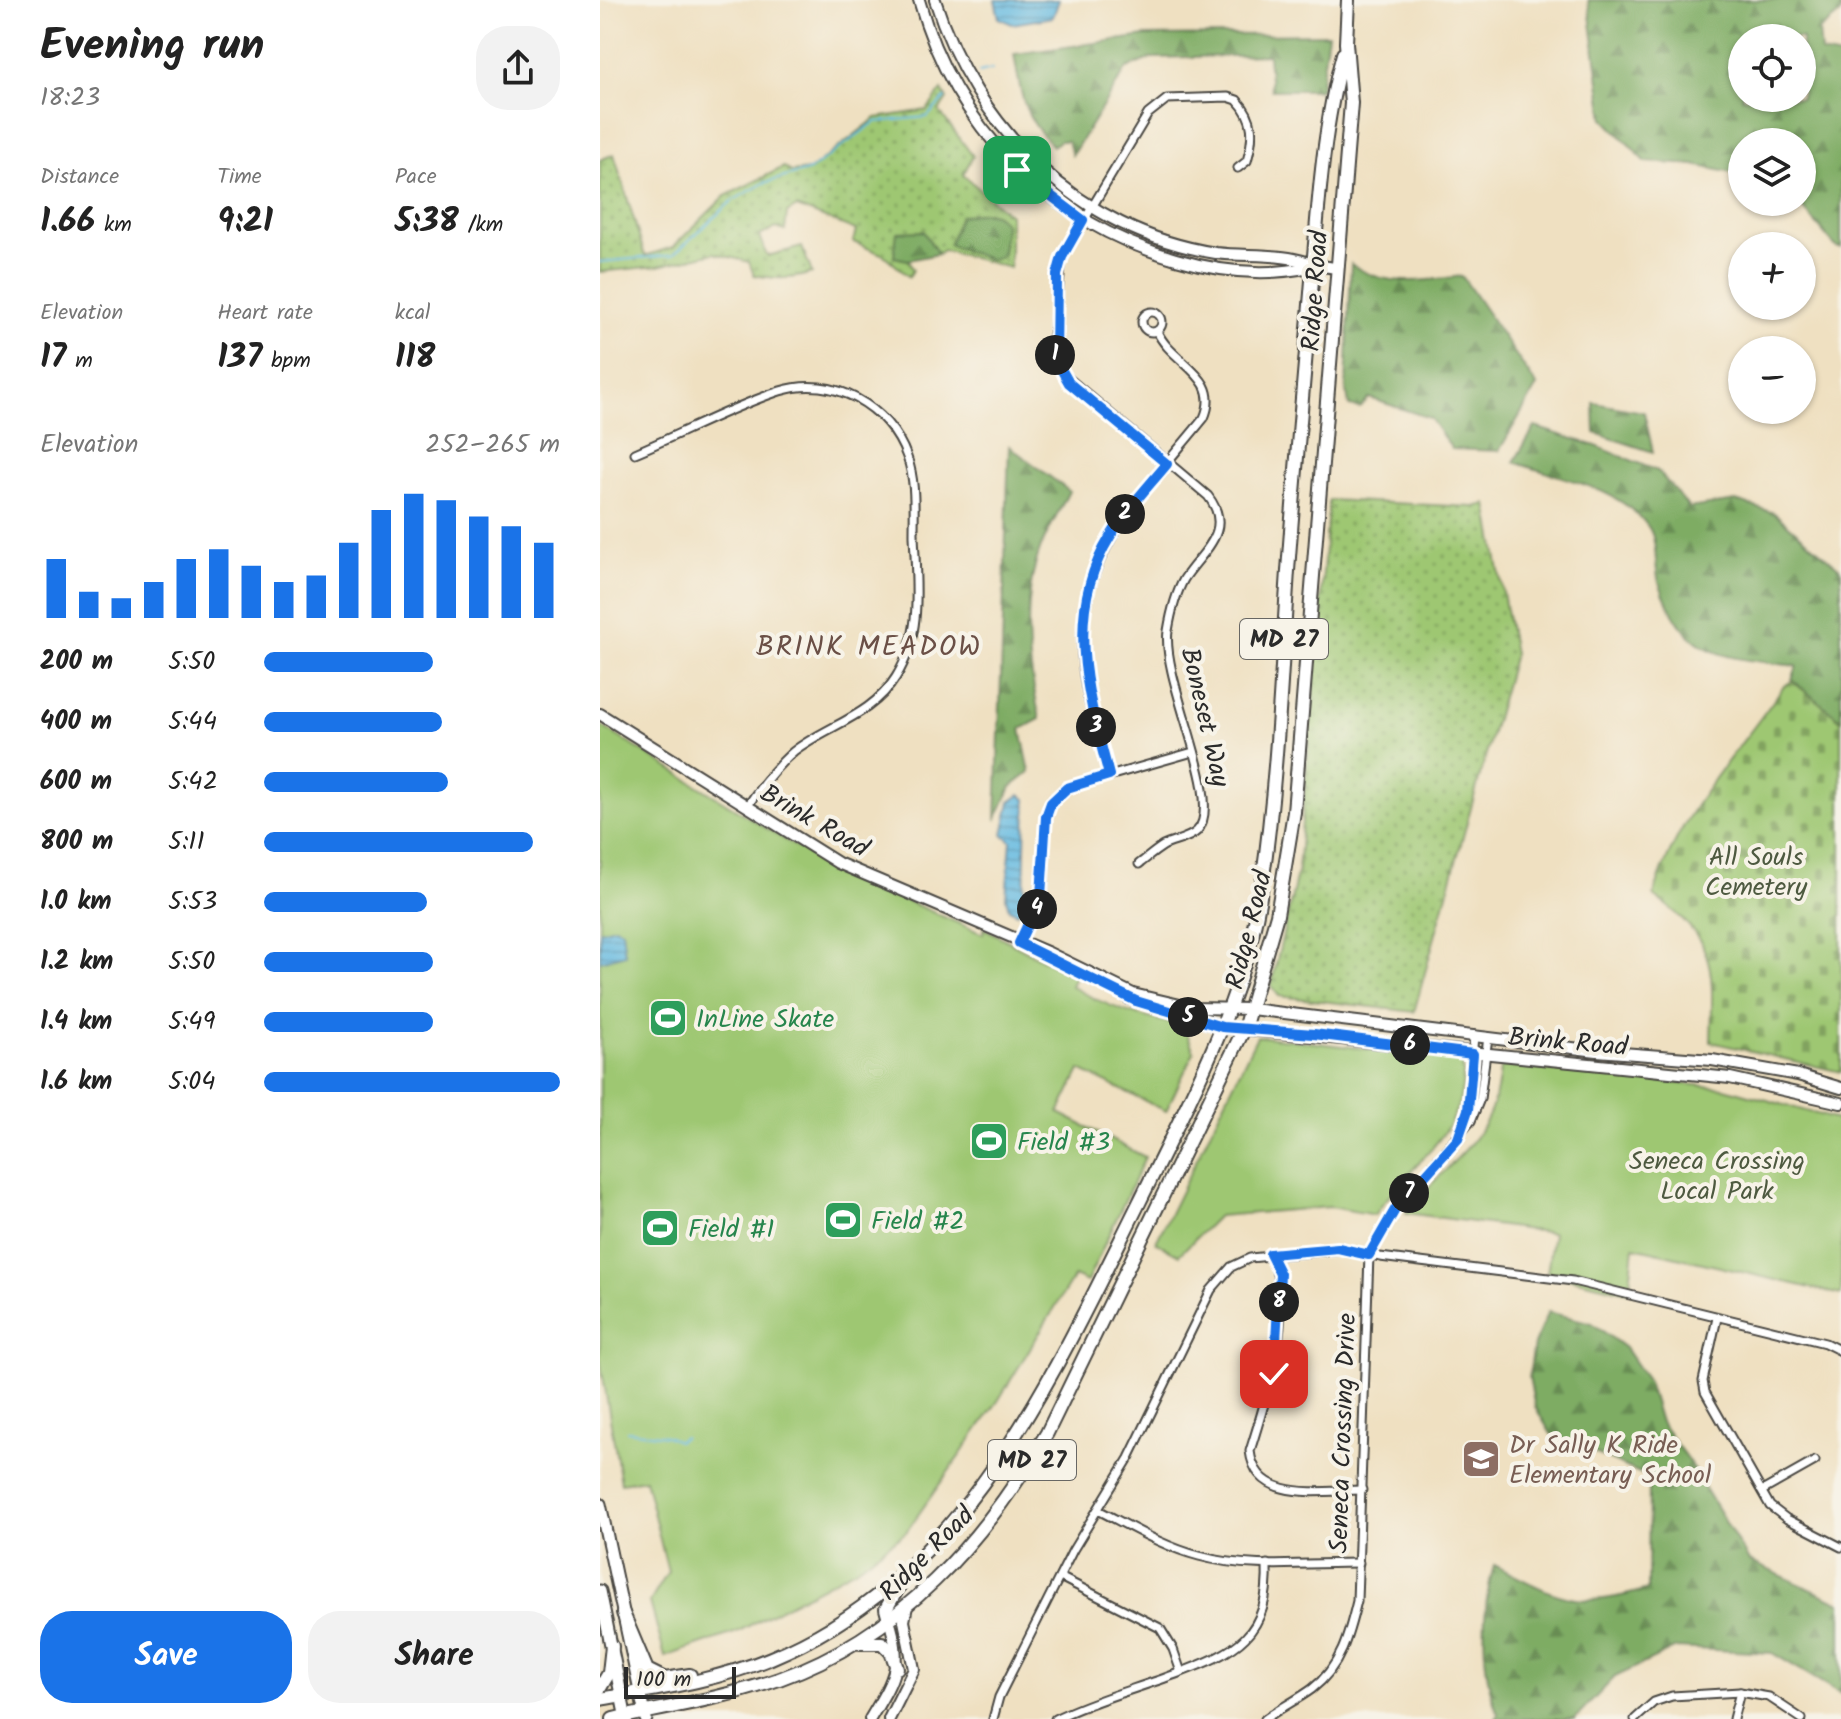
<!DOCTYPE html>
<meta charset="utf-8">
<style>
body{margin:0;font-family:Kalam,sans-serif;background:#f2f2f2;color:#222;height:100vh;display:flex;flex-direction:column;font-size:30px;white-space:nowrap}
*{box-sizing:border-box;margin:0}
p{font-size:26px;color:#767676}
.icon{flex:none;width:44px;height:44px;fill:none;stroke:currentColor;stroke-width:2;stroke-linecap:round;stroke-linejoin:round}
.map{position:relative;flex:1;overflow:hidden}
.side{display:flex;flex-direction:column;background:#fff;width:600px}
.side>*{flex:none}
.buttons{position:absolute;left:1128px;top:24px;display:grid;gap:16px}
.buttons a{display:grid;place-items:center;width:88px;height:88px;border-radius:50%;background:#fff;box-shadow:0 2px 6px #0004;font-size:40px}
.scale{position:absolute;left:24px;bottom:20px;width:112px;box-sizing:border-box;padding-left:8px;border:4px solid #2b2b2b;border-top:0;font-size:22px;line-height:28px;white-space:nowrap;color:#2b2b2b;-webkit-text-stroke:6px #f7f3e8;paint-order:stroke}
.pin{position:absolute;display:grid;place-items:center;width:68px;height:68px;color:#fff;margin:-34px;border-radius:16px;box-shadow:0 4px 12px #0006}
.km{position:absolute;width:40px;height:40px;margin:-20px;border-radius:50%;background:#222;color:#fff;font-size:22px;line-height:40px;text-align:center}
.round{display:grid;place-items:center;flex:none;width:84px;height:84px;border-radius:32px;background:#f2f2f2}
.headline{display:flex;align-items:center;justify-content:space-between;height:136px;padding:0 40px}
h1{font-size:44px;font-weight:700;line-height:60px}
.metrics{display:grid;grid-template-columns:repeat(3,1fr);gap:12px;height:136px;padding:8px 40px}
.metrics div{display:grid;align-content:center}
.metrics b{font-size:34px;font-weight:700}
.metrics small{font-size:22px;font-weight:400}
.metrics p{font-size:22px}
.chart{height:224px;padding:16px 40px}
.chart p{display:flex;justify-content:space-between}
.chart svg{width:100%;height:144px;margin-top:8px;stroke:#1a73e8;stroke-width:6}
.cta{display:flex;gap:16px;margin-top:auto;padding:16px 40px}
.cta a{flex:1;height:92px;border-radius:32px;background:#1a73e8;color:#fff;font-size:32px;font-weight:700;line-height:92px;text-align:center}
.cta a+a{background:#f2f2f2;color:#222}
ul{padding:0 40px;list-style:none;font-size:26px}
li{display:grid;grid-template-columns:128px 96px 1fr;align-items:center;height:60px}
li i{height:20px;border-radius:10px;background:#1a73e8}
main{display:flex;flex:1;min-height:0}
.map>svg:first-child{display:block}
</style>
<main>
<section class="side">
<div class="headline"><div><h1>Evening run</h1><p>18:23</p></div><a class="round"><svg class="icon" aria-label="share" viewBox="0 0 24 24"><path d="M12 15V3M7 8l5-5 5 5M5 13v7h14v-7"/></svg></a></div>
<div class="metrics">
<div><p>Distance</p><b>1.66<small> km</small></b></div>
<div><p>Time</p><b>9:21</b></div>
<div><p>Pace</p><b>5:38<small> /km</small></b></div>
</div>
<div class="metrics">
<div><p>Elevation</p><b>17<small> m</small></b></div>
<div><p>Heart rate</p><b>137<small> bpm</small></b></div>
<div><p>kcal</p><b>118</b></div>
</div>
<div class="chart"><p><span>Elevation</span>252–265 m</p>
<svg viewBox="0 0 160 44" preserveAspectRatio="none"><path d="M5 44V26M15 44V36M25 44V38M35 44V33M45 44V26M55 44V23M65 44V28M75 44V33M85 44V31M95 44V21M105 44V11M115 44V6M125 44V8M135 44V13M145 44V16M155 44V21"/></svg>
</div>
<ul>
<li><b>200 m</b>5:50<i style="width:57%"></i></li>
<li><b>400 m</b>5:44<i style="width:60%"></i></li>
<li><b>600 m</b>5:42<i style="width:62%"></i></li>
<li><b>800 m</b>5:11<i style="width:91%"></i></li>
<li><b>1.0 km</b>5:53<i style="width:55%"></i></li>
<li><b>1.2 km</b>5:50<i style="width:57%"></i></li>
<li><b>1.4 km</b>5:49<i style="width:57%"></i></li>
<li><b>1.6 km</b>5:04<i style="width:100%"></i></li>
</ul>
<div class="cta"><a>Save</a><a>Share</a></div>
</section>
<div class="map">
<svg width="1241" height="1719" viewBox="0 0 1241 1719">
<defs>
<pattern id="grass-dots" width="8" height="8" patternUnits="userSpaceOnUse" patternTransform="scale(2)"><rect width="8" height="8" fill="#9ec772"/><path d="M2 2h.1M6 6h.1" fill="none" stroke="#81a25e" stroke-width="1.8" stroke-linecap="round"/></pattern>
<pattern id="forest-firs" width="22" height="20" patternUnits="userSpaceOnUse" patternTransform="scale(2)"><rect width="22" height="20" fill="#7eac64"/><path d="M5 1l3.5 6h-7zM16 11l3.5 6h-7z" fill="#678c53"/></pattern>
<pattern id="cemetery-stones" width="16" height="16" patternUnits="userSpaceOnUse" patternTransform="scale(2)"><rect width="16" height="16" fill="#9ec772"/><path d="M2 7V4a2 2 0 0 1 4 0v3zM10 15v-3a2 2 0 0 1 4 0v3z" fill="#81a25e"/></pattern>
<pattern id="water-rules" width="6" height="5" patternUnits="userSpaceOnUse" patternTransform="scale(2)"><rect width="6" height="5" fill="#64bae1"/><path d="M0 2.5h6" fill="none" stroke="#5397b7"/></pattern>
</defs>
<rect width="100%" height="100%" fill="#f7f3e8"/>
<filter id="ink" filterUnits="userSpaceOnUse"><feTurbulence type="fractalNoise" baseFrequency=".0125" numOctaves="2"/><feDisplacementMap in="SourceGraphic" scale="16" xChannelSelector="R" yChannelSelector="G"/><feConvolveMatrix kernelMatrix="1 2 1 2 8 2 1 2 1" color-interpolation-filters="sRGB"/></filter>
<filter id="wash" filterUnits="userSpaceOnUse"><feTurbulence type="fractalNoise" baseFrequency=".006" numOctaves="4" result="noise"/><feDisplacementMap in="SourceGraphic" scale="32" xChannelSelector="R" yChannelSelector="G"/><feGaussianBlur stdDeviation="1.8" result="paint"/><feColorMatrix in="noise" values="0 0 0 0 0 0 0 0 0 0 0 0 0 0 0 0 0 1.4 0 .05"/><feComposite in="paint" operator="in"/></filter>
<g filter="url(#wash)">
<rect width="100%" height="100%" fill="#efe0c1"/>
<!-- grass -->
<g fill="url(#grass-dots)" stroke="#64794e" stroke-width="2">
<path d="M342,90L347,99L339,111L373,156L363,175L410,215V268L343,250L338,254L323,231L294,257L308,260L313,270L309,277L284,255L253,242L256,230L197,207L187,213L185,231L176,228L159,236L167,256L202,247L212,273C191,280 176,279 154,275L149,262L114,253L58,266L0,272V160L14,154L45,256L73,247L125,196L184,167L191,172L210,170L276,118L327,110Z"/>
<path d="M729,500L874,507L887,504L914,654L814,1012L679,996L671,986L698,870Z"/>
</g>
<!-- forest -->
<g fill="url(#forest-firs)" stroke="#546c48" stroke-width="2" fill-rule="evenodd">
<path d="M988,0H1241V13L1219,31L1221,53L1241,57V248L1236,247L1198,202H1202V142H1142V175L1094,165L1046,162L1004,119ZM1142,38H1202V98H1142Z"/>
<path d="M728,34L720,90H671L668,55L552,58L527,68L472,155L468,141H459L453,146C422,116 421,95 414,54L546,36Z"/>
<path d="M384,212L395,214L405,223L403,256L391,260L349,245L360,216Z"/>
<path d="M323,231L338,254L308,260L294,257L297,232Z"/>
<path d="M751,264C785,288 823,281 862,276L937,386L899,451L852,449L830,418L769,398L760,408L749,406L746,387Z"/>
<path d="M994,403L1044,412L1053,452L995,433Z"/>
<path d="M935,427L996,446L1058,471L1089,508L1136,501L1174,513L1241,569V720L1192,680L1197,666C1124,657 1087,661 1059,582C1054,566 1058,542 1049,528C1021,487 958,478 914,462Z"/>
<path d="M409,446L469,491C460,510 449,528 441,547C421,599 428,666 440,719L421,729L430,772L411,787L396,820Z"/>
<path d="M948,1312L992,1323L1025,1348L1048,1382L1060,1422L1088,1460L1149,1561L1241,1603V1694L1172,1653L1076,1648L1015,1677L975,1719H896L898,1714C880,1668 881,1612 894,1565C960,1598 975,1611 1048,1589L1049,1477L951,1434L935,1407L929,1377L934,1344Z"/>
</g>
<!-- cemetery -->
<path fill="url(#cemetery-stones)" stroke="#64794e" stroke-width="2" d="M1192,681L1241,720V1072L1111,1042C1113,969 1119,942 1054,896C1076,814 1135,757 1183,687Z"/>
<!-- green -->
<g fill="#9ec772" stroke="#64794e" stroke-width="2">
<path d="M0,725L229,867L383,934L384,928L475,977L471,986C506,1007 543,1019 584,1025L594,1052L566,1111L480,1070L459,1113L545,1157L487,1282L474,1276L398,1401L306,1532L255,1569L137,1632L65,1657L50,1602L68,1572L45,1479L21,1483L0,1359Z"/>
<path d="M657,1036L862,1060C872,1132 809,1162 775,1215L730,1207L618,1216L579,1255L556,1242Z"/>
<path d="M905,1066L1125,1088L1241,1121V1295L1034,1247L1029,1292L947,1273L953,1233L806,1213C847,1159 894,1144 900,1069Z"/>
</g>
<!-- water -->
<g fill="url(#water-rules)" stroke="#487286" stroke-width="2">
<path d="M395,0H459L453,17L412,24L399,18Z"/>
<path d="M420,795L426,799L424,902L418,913L409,909L406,898L411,841L403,834L410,802Z"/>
<path d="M15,927L22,930L25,954L0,961V931Z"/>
</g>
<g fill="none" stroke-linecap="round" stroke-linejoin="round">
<!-- stream -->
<g stroke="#64bae1" stroke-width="2">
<path d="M379,72L392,69"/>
<path d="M0,262L73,255L132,201L164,183L210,170L275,122L327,117L345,98"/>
<path d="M27,1431L66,1436L78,1441L84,1437"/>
</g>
</g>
</g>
<g filter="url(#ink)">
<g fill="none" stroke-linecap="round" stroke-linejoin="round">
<!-- street casing -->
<g stroke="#484642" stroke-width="11">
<g id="street">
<circle cx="552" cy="322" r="10"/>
<path d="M35,453C83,433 131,407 180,391C233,374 289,406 307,457C316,481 314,509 314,535C316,584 323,634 296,677C272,716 228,725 194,751C175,767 161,786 147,807"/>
<path d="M509,775C500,740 487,704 483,668C471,559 542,495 604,418C623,375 571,364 557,331"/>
<path d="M539,864C547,858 555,851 563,846C573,841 589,839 597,831C626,802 561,680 568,631C571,613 575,595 584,579C602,551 635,531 608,496L461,372L454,334L462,257L548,114L567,99L628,97L637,100C655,119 654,137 647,161L638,168"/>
<path d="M419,943C428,926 438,911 442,892C448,860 433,807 467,788L593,752"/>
<path d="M861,1130L868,1110L874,1035"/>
<path d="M670,1254C697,1308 667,1396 650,1451C656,1504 722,1490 762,1490"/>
<path d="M1117,1318L1103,1381L1105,1392L1170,1506L1187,1519L1241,1547"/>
<path d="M1162,1491L1215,1461"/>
<path d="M498,1510C531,1527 564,1547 599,1556C649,1570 707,1563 759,1563"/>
<path d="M460,1577L560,1628L573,1649L581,1672"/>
<path d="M393,1719L399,1697L473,1550L529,1458L611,1290L631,1267L650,1258L745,1249L780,1257L973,1281L1225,1343L1241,1351"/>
<path d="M455,1719C493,1700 536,1689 576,1674C636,1652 670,1636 667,1564"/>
<path d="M665,1719C680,1708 697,1700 712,1689C741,1667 749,1634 757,1601L769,1255L796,1208L871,1121L880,1099L888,1037"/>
<path d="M1035,1719L1054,1702L1072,1696L1140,1692L1169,1697L1202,1719"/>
<path d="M1133,1719L1140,1692"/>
</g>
</g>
<!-- secondary casing -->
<g stroke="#484642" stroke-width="14">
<g id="secondary">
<path d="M319,0C354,127 450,223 576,259C620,272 669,277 714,266"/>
<path d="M335,0C375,128 480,232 616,253C640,256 665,254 689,258C706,261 720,267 737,268"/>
<path d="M0,714L238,863L449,953L533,994L593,1008L651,1009L997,1051L1112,1060L1198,1075L1241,1088"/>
<path d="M528,998L622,1027L1130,1078L1241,1103"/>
<path d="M270,1719C293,1680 304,1666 289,1620"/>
<path d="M289,1719L314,1669L304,1621L307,1606"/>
</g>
</g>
<!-- primary casing -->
<g stroke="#484642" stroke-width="15">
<g id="primary">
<path d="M0,1504L46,1719"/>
<path d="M0,1591L26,1719"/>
</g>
</g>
<!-- highway casing -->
<g stroke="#484642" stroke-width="16">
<g id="highway">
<path d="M23,1613L47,1670L65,1679L90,1675"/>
<path d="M289,1620L286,1609L302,1581"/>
<path d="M260,1643H282L291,1652L297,1668"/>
<path d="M0,1688L9,1673L12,1646"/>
<path d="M0,1699C58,1689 116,1681 171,1658C364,1579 452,1377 539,1203C589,1101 646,998 662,884C677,780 681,675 688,571C694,486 702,401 709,316C717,229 720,138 743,54"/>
<path d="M13,1719C69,1707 125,1698 179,1679C300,1636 384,1541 447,1433L644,1029L677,915L694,812L751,103L746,43L748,0"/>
</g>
</g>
<!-- street -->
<use href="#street" stroke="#fff" stroke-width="7"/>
<!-- secondary -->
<use href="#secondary" stroke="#fff" stroke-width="10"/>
<!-- primary -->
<use href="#primary" stroke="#fff" stroke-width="11"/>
<!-- highway -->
<use href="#highway" stroke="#fff" stroke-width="12"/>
</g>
</g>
<g fill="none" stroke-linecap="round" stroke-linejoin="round" filter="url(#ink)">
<!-- route casing -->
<g stroke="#fff" stroke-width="16">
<path id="route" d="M417,170L483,220L462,257L457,275L456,360L469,383L567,464C547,488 526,510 510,537C463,613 488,696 509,775L467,788L451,803L446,817L441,896L419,943L536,1001L622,1027L714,1034L873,1054L868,1110L858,1139L796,1208L769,1255L738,1248L670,1254L680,1274L674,1374"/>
</g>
<!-- route -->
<use href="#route" stroke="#1a73e8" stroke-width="10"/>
</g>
<!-- icons -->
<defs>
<g id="stadium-square" transform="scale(2)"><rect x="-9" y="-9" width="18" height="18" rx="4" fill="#2e9e5b" stroke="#f7f3e8"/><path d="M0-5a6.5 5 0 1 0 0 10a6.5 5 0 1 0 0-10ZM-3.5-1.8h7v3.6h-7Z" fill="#fff"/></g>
<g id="school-square" transform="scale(2)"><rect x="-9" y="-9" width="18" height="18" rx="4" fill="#8d6e63" stroke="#f7f3e8"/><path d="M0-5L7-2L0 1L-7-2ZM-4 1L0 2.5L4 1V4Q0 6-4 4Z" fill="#fff"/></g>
</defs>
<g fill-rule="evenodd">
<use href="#stadium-square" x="68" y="1018"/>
<use href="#stadium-square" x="389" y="1141"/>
<use href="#stadium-square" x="243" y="1220"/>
<use href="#stadium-square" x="60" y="1228"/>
<use href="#school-square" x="881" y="1459"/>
</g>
<g text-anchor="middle" stroke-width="8" stroke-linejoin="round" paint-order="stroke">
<!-- shield labels -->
<g fill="#f7f3e8" stroke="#686764" stroke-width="2">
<rect x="640" y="619" width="88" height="40" rx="6"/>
<rect x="388" y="1440" width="88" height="40" rx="6"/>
</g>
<g font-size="24" font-weight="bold" fill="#2b2b2b">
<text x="684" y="647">MD 27</text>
<text x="432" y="1468">MD 27</text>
</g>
<!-- street labels -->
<g font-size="26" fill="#2b2b2b" stroke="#f7f3e8">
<text transform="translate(714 291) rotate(-86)" y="9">Ridge Road</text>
<text transform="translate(606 717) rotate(77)" y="9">Boneset Way</text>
<text transform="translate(215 820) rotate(30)" y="9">Brink Road</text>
<text transform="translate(648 930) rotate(-76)" y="9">Ridge Road</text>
<text transform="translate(968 1041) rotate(5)" y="9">Brink Road</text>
<text transform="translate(742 1433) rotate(-88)" y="9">Seneca Crossing Drive</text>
<text transform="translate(326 1553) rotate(-45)" y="9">Ridge Road</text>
</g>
<!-- park labels -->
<g font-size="26" fill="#4e5a40" stroke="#f7f3e8">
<text x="1156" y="865">All Souls<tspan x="1156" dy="30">Cemetery</tspan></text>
<text x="1117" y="1169">Seneca Crossing<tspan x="1117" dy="30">Local Park</tspan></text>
</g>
<!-- leisure labels -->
<g font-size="26" fill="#27864d" stroke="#f7f3e8" text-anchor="start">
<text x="96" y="1027">InLine Skate</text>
<text x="417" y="1150">Field #3</text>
<text x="271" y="1229">Field #2</text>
<text x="88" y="1237">Field #1</text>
</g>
<!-- education labels -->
<g font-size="26" fill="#785e54" stroke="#f7f3e8" text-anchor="start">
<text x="909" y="1453">Dr Sally K Ride<tspan x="909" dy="30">Elementary School</tspan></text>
</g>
<!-- neighbourhood labels -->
<g font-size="28" letter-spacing="2" fill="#6a4f46" stroke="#f7f3e8">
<text x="269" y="655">BRINK MEADOW</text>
</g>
</g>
</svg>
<div class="buttons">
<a><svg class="icon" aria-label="locate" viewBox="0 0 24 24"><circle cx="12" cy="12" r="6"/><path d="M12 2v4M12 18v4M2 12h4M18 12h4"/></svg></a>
<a><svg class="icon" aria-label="layers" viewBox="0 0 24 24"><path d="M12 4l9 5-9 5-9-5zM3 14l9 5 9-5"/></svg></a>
<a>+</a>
<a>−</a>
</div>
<div class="scale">100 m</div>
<div class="pin" style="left:417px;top:170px;background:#1e9e55"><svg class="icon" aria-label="arrive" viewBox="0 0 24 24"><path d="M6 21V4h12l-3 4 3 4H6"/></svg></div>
<div class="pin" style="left:674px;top:1374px;background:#d93025"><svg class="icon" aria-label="check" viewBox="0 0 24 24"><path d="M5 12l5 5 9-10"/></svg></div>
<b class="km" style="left:455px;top:355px">1</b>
<b class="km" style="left:525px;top:514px">2</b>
<b class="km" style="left:496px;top:727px">3</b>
<b class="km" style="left:437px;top:909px">4</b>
<b class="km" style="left:588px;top:1017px">5</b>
<b class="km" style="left:810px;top:1045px">6</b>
<b class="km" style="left:809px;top:1193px">7</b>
<b class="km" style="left:679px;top:1302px">8</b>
</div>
</main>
